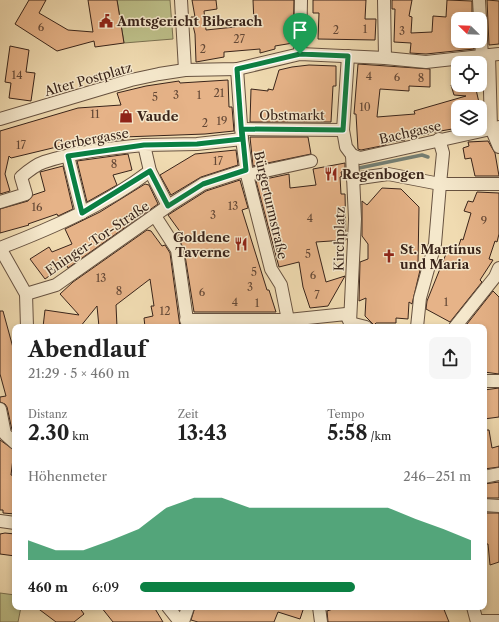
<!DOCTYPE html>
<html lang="de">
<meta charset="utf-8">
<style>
body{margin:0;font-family:"Libre Caslon Text",serif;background:#f6f6f6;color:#222;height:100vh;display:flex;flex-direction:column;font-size:15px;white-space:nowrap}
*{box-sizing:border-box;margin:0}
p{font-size:13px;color:#767676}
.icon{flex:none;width:22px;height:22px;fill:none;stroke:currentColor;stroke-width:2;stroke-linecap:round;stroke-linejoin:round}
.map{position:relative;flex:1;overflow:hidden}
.side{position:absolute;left:12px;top:324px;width:475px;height:286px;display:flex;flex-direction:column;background:#fff;border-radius:8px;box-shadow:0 2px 6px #0003}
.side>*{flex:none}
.needle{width:26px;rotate:293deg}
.buttons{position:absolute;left:451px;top:12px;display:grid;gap:8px}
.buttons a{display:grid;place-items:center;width:36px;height:36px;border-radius:8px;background:#fff;box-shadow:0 2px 6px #0003;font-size:20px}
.pin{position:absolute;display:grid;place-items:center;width:34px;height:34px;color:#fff;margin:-41px -17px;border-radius:50% 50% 50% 0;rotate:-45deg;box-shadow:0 0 4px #0007}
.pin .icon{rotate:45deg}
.round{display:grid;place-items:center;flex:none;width:42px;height:42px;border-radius:8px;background:#f6f6f6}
.overview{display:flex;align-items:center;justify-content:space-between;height:68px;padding:0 16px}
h1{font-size:22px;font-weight:700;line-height:30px}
.stats{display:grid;grid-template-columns:repeat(3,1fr);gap:6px;height:68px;padding:4px 16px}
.stats div{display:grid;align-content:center}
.stats b{font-size:20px;font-weight:700}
.stats small{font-size:11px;font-weight:400}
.stats p{font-size:11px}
.chart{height:112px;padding:8px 16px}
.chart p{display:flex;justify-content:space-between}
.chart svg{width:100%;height:72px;margin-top:4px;fill:#0b8043;opacity:.7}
ul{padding:0 16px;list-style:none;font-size:13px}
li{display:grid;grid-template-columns:64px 48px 1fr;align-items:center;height:30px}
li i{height:10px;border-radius:5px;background:#0b8043}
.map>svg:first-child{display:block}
</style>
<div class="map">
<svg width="499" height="622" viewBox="0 0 499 622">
<rect width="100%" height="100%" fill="#f0dbb1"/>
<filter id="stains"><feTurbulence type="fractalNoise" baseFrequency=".005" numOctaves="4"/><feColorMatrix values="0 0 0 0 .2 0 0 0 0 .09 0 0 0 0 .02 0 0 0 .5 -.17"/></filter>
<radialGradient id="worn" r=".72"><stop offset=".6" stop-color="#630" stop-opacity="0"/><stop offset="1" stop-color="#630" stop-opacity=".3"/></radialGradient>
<!-- green -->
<g fill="#bdbf89" stroke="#7b7252">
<path d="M117,0H170L173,39L124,43Z"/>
<path d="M0,593L15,595V607H21L18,622H0Z"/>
</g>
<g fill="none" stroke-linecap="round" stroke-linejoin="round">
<!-- stream -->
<path stroke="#747f74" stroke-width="3.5" d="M359,168L422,155L428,157"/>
</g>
<!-- building -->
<g fill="#e6b388" stroke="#39241a">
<path d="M29,0H46L39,13L68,30L93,32L88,0H117L124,43L95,47L94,41L57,51L15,24Z"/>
<path d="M192,0H216L217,9L204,11L206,30L235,27V25L254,23L253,0H294L293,43L275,46V49L260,53V49L224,52V57L196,62L195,34L191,17H195Z"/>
<path d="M313,0H366L365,19H376L375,40L318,39L319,13H313Z"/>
<path d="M392,0H412L409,16L412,17L411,33L432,32L433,16L446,17L447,0L472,1V19H458V41H474V49L426,54L410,53L411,43L394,42L395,9H392Z"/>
<path d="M487,0L499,1V44L489,45Z"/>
<path d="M10,46L29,50L26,72L35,73L31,101L9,98L11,83L5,82Z"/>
<path d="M358,64L430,69V87L409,86V91L380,89L377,117L415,114L414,111L466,96L454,95L451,85H475L480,107H458V128L429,133V134L405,138V140L385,143L386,145L361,150L358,149L356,114H354Z"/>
<path d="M309,65L336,66V86H333L331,122H250L251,89L268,91V89L273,90L279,70L292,67Z"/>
<path d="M228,80L229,107H232L234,131L205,134L123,137L124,139L66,148L65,145L11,158L9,156L5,174L10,191L0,194V131L78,108L121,105L117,93L146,86L179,81L180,83Z"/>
<path d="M250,137H308L311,154L253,166Z"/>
<path d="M488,141L495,153L499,176H475L471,158L465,159L463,148L469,146L468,142Z"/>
<path d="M236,150L238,165L201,177L171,195L160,175L195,154Z"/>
<path d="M128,154L132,170L113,175L117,185L87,202L77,161Z"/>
<path d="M345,163V171L341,172L342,176L340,177L341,194H345L346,240L316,242L326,282L345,276L328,306L310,308L303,287L299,262L279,267L256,181L289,174L290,188L316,185L313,169Z"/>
<path d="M63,166L73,209L58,216L57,214L28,224L29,225L0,233V209L28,201L33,195L45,191L40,172Z"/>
<path d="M240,180L248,208L242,210L267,290H269L276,312H194L184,249L177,236L181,233L168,215L206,191Z"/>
<path d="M145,184L149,185L158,204L68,268L66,264L45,279L30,259L49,247L52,252L72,244L65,229L100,212Z"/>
<path d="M382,188L401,189L419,207L418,264L421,266L412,304L409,302L408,319L396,318V323H376L374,325L365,316L366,298L359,301L360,262L368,259V244L362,236V201L367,205Z"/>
<path d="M477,192L499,193V234L497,242L495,241L489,259L493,260L480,280L482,282L450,322L426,309L427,301L448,249L456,254L461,239L463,240L471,213L464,211L468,201L473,202Z"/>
<path d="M147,230L151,231L162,246L165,245L170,253L180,327H145L144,318L153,316L151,306H154L150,279L116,305L117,327H99L97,306L80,327H43L45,310L79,315L60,294L73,282Z"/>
<path d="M493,291L499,297V374L484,372V327H470L467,324Z"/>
<path d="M0,311H3L15,355V433L12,430L7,407L5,404L0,402V397L6,396L0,374Z"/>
<path d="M499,388V417L484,419V390Z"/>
<path d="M484,430H489L492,448L499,446V467L484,469Z"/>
<path d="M0,440L14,450L11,475L15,476V514L3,513V510H0Z"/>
<path d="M499,482V498H484V484Z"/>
<path d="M484,513H499V562L490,565L488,544H484Z"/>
<path d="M5,533L15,534V556L0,554V534Z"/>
<path d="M36,607H79L84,614L74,622H56Z"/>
<path d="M101,607H154L163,622H113Z"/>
<path d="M195,607H304L300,619L278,612L274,622H198L191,620Z"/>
<path d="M339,607H443L449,622H328L327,611Z"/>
</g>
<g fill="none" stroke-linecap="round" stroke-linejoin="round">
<!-- street casing -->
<g stroke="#675240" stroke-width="14">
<g id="street">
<path d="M181,0L185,70"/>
<path d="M384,0L385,58"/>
<path d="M479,0L480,19"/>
<path d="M480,25L482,56"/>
<path d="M300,54L301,0"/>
<path d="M489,55L491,128L499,147"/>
<path d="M348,56L343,130L346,147L352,155"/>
<path d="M237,69L242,139L247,175L271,269L281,285L288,320"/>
<path d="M0,119L131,80L159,74L185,70L237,69L300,54L385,58L426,62L499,54"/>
<path d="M241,129L343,130"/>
<path d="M439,139L443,153L440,184H499"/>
<path d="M352,155L360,158L499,127"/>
<path d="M68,156L82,213"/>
<path d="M247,175L311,161"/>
<path d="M353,179L388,174L440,184L435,244L420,298L417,327"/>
<path d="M0,202L26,194L21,177C28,171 35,165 44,162C74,152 112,148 144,145"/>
<path d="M168,206L150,171L144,145L197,144L242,139"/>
<path d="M155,216L177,250L188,327"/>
<path d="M0,248C52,228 105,205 150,171"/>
<path d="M0,248L26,294L27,327"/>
<path d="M26,294L56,285L168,206L203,184L246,170"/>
<path d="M186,320H288L346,314L352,327"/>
<path d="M350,323L355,219L352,155"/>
<path d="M350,323L366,327"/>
<path d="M455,327L495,277L499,268"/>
<path d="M484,381H499"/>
<path d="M0,409L5,434L15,443"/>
<path d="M484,477L499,474"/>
<path d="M484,505L499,506"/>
<path d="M0,521L15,523"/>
<path d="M168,607L180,622"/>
<path d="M319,607L321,622"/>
<path d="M473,607L477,622"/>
<path d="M477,621H499"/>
<path d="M183,622L188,607"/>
</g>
</g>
<!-- street -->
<use href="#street" stroke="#f5e8cc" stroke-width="12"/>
</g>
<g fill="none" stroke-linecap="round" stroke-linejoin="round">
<!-- route casing -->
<g stroke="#fff" stroke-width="8">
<path id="route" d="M300,54L237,69L242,139L197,144L144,145L68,156L82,213L150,171L168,206L203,184L246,170L242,129L343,130L348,56L300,54"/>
</g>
<!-- route -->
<use href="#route" stroke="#0b8043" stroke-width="5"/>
</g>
<!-- icons -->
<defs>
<g id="civic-bare" transform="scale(1.08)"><path d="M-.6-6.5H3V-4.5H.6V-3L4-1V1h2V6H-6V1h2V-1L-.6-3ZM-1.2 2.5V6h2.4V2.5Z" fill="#8f2418" stroke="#f5e8cc" stroke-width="2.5" paint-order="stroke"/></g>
<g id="shop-bare" transform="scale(1.08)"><path d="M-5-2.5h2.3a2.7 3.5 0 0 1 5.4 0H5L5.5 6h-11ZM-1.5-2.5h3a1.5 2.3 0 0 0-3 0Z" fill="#8f2418" stroke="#f5e8cc" stroke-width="2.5" paint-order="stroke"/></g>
<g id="restaurant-bare" transform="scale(1.08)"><path d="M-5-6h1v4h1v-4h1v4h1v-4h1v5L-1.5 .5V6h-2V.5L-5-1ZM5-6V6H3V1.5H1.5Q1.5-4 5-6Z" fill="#8f2418" stroke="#f5e8cc" stroke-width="2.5" paint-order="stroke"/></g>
<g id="church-bare" transform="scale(1.08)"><path d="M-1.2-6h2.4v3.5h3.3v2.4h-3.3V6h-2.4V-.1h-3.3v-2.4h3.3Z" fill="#8f2418" stroke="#f5e8cc" stroke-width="2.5" paint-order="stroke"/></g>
</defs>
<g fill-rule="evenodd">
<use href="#civic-bare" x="106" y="21"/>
<use href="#shop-bare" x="126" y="116"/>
<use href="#restaurant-bare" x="331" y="174"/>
<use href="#restaurant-bare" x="241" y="244"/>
<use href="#church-bare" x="389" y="256"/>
</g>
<g text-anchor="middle" stroke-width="3" stroke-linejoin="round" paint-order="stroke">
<!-- number labels -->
<g font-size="11" fill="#644836">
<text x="41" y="31">6</text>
<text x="365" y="33">1</text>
<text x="336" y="34">2</text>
<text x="402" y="35">3</text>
<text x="239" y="43">27</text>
<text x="203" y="53">2</text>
<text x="17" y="79">14</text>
<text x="369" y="80">4</text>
<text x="397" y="81">6</text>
<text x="421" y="82">8</text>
<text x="219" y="97">21</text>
<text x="176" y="99">3</text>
<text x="199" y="99">1</text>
<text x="155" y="101">5</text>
<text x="365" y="111">10</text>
<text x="95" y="118">11</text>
<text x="222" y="125">19</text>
<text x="205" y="127">2</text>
<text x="21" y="149">17</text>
<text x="218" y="165">17</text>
<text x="114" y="168">8</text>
<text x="233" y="210">13</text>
<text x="37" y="211">16</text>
<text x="213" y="219">3</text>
<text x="310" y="222">4</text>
<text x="484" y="225">9</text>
<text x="308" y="258">5</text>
<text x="254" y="276">5</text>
<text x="313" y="279">6</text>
<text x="101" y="282">13</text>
<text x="250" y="291">3</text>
<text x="119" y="295">8</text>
<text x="202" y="296">6</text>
<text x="317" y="299">7</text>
<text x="235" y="306">4</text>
<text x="446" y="306">1</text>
<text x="257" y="307">1</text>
<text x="165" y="315">12</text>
</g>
<!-- poi labels -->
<g font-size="13" font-weight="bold" fill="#39241a" stroke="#f5e8cc" text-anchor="start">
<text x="117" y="26">Amtsgericht Biberach</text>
<text x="137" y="121">Vaude</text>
<text x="342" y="179">Regenbogen</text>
<text x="230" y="242" text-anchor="end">Goldene<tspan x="230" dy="15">Taverne</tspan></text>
<text x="400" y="254">St. Martinus<tspan x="400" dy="15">und Maria</tspan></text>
</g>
<!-- street labels -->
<g font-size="13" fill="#39241a" stroke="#f5e8cc">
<text transform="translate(88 79) rotate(-16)" y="5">Alter Postplatz</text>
<text x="292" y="120">Obstmarkt</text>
<text transform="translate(410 132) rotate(-13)" y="5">Bachgasse</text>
<text transform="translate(91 139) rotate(-10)" y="5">Gerbergasse</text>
<text transform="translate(271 205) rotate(77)" y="5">Bürgerturmstraße</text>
<text transform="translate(97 238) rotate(-34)" y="5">Ehinger-Tor-Straße</text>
<text transform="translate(339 239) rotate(-89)" y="5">Kirchplatz</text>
</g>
</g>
<rect width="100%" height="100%" filter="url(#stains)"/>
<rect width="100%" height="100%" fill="url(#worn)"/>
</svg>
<div class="buttons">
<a><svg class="needle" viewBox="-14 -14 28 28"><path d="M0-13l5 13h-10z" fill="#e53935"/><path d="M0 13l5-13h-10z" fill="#767676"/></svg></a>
<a><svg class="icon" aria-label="locate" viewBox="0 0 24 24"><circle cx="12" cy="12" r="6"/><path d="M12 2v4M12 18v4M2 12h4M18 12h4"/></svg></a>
<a><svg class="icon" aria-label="layers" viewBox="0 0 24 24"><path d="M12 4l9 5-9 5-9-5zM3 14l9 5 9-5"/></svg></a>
</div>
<div class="pin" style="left:300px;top:54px;background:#1e9e55"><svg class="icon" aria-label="arrive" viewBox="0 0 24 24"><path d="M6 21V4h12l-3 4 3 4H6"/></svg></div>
<section class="side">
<div class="overview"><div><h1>Abendlauf</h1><p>21:29 · 5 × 460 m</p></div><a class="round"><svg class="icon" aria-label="share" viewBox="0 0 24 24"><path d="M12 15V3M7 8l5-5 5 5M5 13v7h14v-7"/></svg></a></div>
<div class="stats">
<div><p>Distanz</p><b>2.30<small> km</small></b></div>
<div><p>Zeit</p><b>13:43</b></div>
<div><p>Tempo</p><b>5:58<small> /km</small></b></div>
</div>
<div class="chart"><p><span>Höhenmeter</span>246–251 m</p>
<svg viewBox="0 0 160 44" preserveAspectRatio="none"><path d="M0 44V32L10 38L20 38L30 32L40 25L50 12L60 6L70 6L80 12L90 12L100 12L110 12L120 12L130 12L140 19L150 25L160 32V44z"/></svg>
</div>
<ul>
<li><b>460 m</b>6:09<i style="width:65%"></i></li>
</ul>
</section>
</div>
